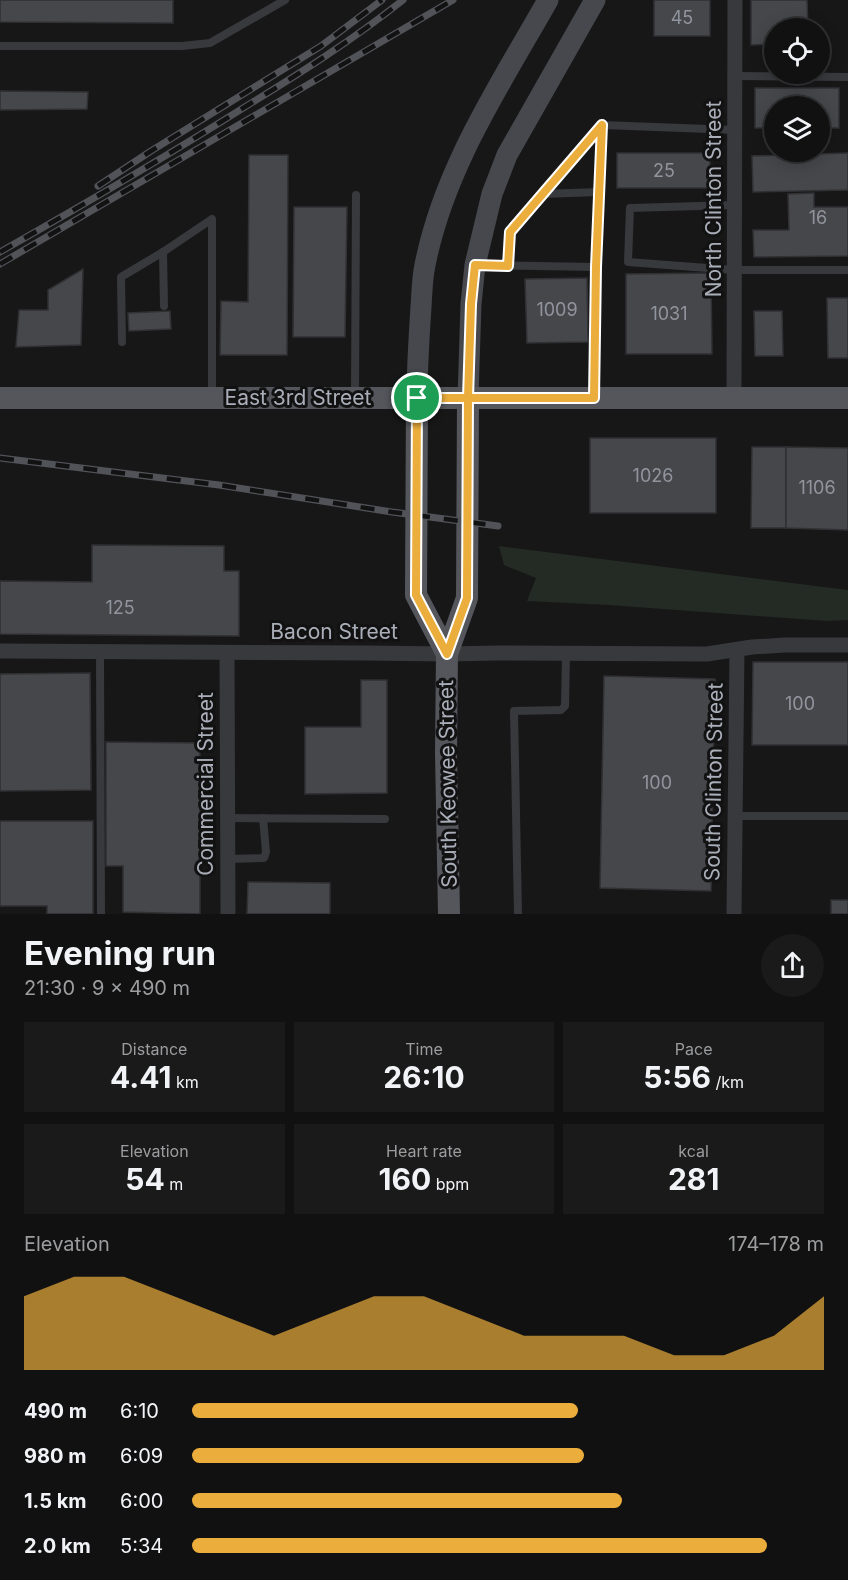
<!DOCTYPE html>
<meta charset="utf-8">
<style>
body{margin:0;font-family:Inter,sans-serif;background:#1a1a1b;color:#f1f3f6;height:100vh;display:flex;flex-direction:column;font-size:22px;white-space:nowrap}
*{box-sizing:border-box;margin:0}
p{font-size:20px;color:#9c9d9f}
.icon{flex:none;width:33px;height:33px;fill:none;stroke:currentColor;stroke-width:2;stroke-linecap:round;stroke-linejoin:round}
.map{position:relative;height:914px;overflow:hidden}
.side{display:flex;flex-direction:column;background:#111112;flex:1}
.side>*{flex:none}
.buttons{position:absolute;left:764px;top:18px;display:grid;gap:12px}
.buttons a{display:grid;place-items:center;width:66px;height:66px;border-radius:50%;background:#111112;box-shadow:0 3px 15px #0003,0 0 0 2px #303132;font-size:30px}
.pin{position:absolute;display:grid;place-items:center;width:51px;height:51px;color:#fff;margin:-26px;border:3px solid #fff;border-radius:50%;box-shadow:0 2px 6px #0007}
.round{display:grid;place-items:center;flex:none;width:63px;height:63px;border-radius:32px;background:#1a1a1b}
.overview{display:flex;align-items:center;justify-content:space-between;height:102px;padding:0 24px}
h1{font-size:33px;font-weight:700;line-height:45px}
.metrics{display:grid;grid-template-columns:repeat(3,1fr);gap:9px;height:102px;padding:6px 24px}
.metrics div{display:grid;align-content:center;border-radius:0px;background:#1a1a1b;text-align:center}
.metrics b{font-size:30px;font-weight:700}
.metrics small{font-size:16px;font-weight:400}
.metrics p{font-size:16px}
.chart{height:168px;padding:12px 24px}
.chart p{display:flex;justify-content:space-between}
.chart svg{width:100%;height:108px;margin-top:6px;fill:#ebad3c;opacity:.7}
ul{padding:0 24px;list-style:none;font-size:20px}
li{display:grid;grid-template-columns:96px 72px 1fr;align-items:center;height:45px}
li i{height:15px;border-radius:8px;background:#ebad3c}
.map>svg:first-child{display:block}
</style>
<div class="map">
<svg width="848" height="914" viewBox="0 0 848 914">
<rect width="100%" height="100%" fill="#171718"/>
<!-- green -->
<path fill="#232b24" d="M499,546L848,590V620L827,621L609,605L527,601L536,578L504,565Z"/>
<!-- building -->
<g fill="#46474b" stroke="#313134" stroke-width="1.5">
<path d="M0,0H173V23L0,22Z"/>
<rect x="654" y="0" width="56" height="36"/>
<path d="M751,0H807L808,28H774V44L751,45Z"/>
<path d="M755,88H839V128H819V106H774V128H755Z"/>
<path d="M0,91L88,92L87,109L0,110Z"/>
<rect x="617" y="153" width="93" height="35"/>
<path d="M848,153V190L753,192L752,156Z"/>
<path d="M249,155H288L287,355H220L221,301L248,302Z"/>
<path d="M814,193V207H848V256L754,257L753,230H789L788,194Z"/>
<path d="M294,207H347L345,337H293Z"/>
<path d="M83,269L81,345L16,347L19,310H48V290Z"/>
<path d="M711,273L712,354H626V274Z"/>
<path d="M587,278L588,342L527,343L525,279Z"/>
<path d="M827,298H848V358H828Z"/>
<path d="M170,311L171,329L129,331L128,313Z"/>
<path d="M754,311H782L783,356H755Z"/>
<rect x="590" y="438" width="126" height="75"/>
<path d="M752,447H786V528H751Z"/>
<path d="M786,447L848,448V530L786,528Z"/>
<path d="M92,545L224,546V571H239V636L0,634V581L92,582Z"/>
<path d="M753,662H848V745H752Z"/>
<path d="M90,673L91,790L0,791V674Z"/>
<path d="M604,676L715,679L711,891L600,888Z"/>
<path d="M361,680H387V793L305,794V727H361Z"/>
<path d="M106,742L200,743V914L123,912V866H106Z"/>
<path d="M0,821H93V914H47V906H0Z"/>
<path d="M248,882L330,883V914H247Z"/>
<rect x="831" y="900" width="17" height="14"/>
</g>
<g fill="none" stroke-linecap="round" stroke-linejoin="round">
<!-- lane -->
<g stroke="#38393d" stroke-width="8">
<path d="M0,46H182L210,43L285,0"/>
<path d="M735,76L848,77"/>
<path d="M602,125L735,130"/>
<path d="M542,194L599,192"/>
<path d="M735,205L630,208L628,262L734,270H848"/>
<path d="M163,252L164,306"/>
<path d="M477,265L596,267L594,397"/>
<path d="M508,266L510,232L602,125"/>
<path d="M596,267L602,125"/>
<path d="M122,342L121,277L163,252L212,219V397"/>
<path d="M355,396L356,195"/>
<path d="M100,652L101,914"/>
<path d="M734,816H848"/>
<path d="M227,818L385,819"/>
<path d="M227,859L264,858L266,852L263,818"/>
<path d="M518,914L514,711L561,710L565,706L566,654"/>
</g>
<!-- street -->
<g stroke="#38393d" stroke-width="15">
<path d="M734,398L735,0"/>
<path d="M0,651L367,653L447,654L498,653L707,654L752,647L785,645H848"/>
<path d="M227,653L228,914"/>
<path d="M734,914L737,651"/>
</g>
<!-- secondary -->
<g stroke="#46484d" stroke-width="21">
<path d="M417,398C417,367 419,337 421,307C422,293 422,279 425,265C444,168 500,85 548,0"/>
<path d="M468,398L471,304L475,265L492,194L507,155L595,0"/>
</g>
<!-- primary -->
<g stroke="#54565c" stroke-width="22">
<path d="M0,398H848"/>
<path d="M417,398L416,595L447,654"/>
<path d="M449,914L446,753L447,654L467,598L468,398"/>
</g>
<!-- rail casing -->
<g stroke="#515358" stroke-width="7">
<g id="rail">
<path d="M98,186L151,151L321,46L382,0"/>
<path d="M0,252C83,205 167,156 248,105C302,72 354,39 403,0"/>
<path d="M0,264L453,0"/>
<path d="M0,458L219,485L392,512L498,526"/>
</g>
</g>
<!-- rail -->
<use href="#rail" stroke="#121213" stroke-width="4.5" stroke-dasharray="14" stroke-linecap="butt"/>
</g>
<g fill="none" stroke-linecap="round" stroke-linejoin="round">
<!-- route casing -->
<g stroke="#fff" stroke-width="12">
<path id="route" d="M417,398L416,595L447,654L467,598L468,398L471,304L475,265L508,266L510,232L602,125L596,267L594,398C535,398 476,398 417,398"/>
</g>
<!-- route -->
<use href="#route" stroke="#ebad3c" stroke-width="8"/>
</g>
<g text-anchor="middle" stroke-width="6" stroke-linejoin="round" paint-order="stroke">
<!-- number labels -->
<g font-size="18" fill="#90949d">
<text x="682" y="24">45</text>
<text x="664" y="177">25</text>
<text x="818" y="224">16</text>
<text x="557" y="316">1009</text>
<text x="669" y="320">1031</text>
<text x="653" y="482">1026</text>
<text x="817" y="494">1106</text>
<text x="120" y="614">125</text>
<text x="800" y="710">100</text>
<text x="657" y="789">100</text>
</g>
<!-- street labels -->
<g font-size="21" fill="#a9aeb8" stroke="#121213">
<text transform="translate(714 199) rotate(-90)" y="7">North Clinton Street</text>
<text x="298" y="405">East 3rd Street</text>
<text x="334" y="639">Bacon Street</text>
<text transform="translate(714 782) rotate(-89)" y="7">South Clinton Street</text>
<text transform="translate(206 784) rotate(-90)" y="7">Commercial Street</text>
<text transform="translate(448 784) rotate(-91)" y="7">South Keowee Street</text>
</g>
</g>
</svg>
<div class="buttons">
<a><svg class="icon" aria-label="locate" viewBox="0 0 24 24"><circle cx="12" cy="12" r="6"/><path d="M12 2v4M12 18v4M2 12h4M18 12h4"/></svg></a>
<a><svg class="icon" aria-label="layers" viewBox="0 0 24 24"><path d="M12 4l9 5-9 5-9-5zM3 14l9 5 9-5"/></svg></a>
</div>
<div class="pin" style="left:417px;top:398px;background:#1e9e55"><svg class="icon" aria-label="arrive" viewBox="0 0 24 24"><path d="M6 21V4h12l-3 4 3 4H6"/></svg></div>
</div>
<section class="side">
<div class="overview"><div><h1>Evening run</h1><p>21:30 · 9 × 490 m</p></div><a class="round"><svg class="icon" aria-label="share" viewBox="0 0 24 24"><path d="M12 15V3M7 8l5-5 5 5M5 13v7h14v-7"/></svg></a></div>
<div class="metrics">
<div><p>Distance</p><b>4.41<small> km</small></b></div>
<div><p>Time</p><b>26:10</b></div>
<div><p>Pace</p><b>5:56<small> /km</small></b></div>
</div>
<div class="metrics">
<div><p>Elevation</p><b>54<small> m</small></b></div>
<div><p>Heart rate</p><b>160<small> bpm</small></b></div>
<div><p>kcal</p><b>281</b></div>
</div>
<div class="chart"><p><span>Elevation</span>174–178 m</p>
<svg viewBox="0 0 160 44" preserveAspectRatio="none"><path d="M0 44V14L10 6L20 6L30 14L40 22L50 30L60 22L70 14L80 14L90 22L100 30L110 30L120 30L130 38L140 38L150 30L160 14V44z"/></svg>
</div>
<ul>
<li><b>490 m</b>6:10<i style="width:61%"></i></li>
<li><b>980 m</b>6:09<i style="width:62%"></i></li>
<li><b>1.5 km</b>6:00<i style="width:68%"></i></li>
<li><b>2.0 km</b>5:34<i style="width:91%"></i></li>
</ul>
</section>
